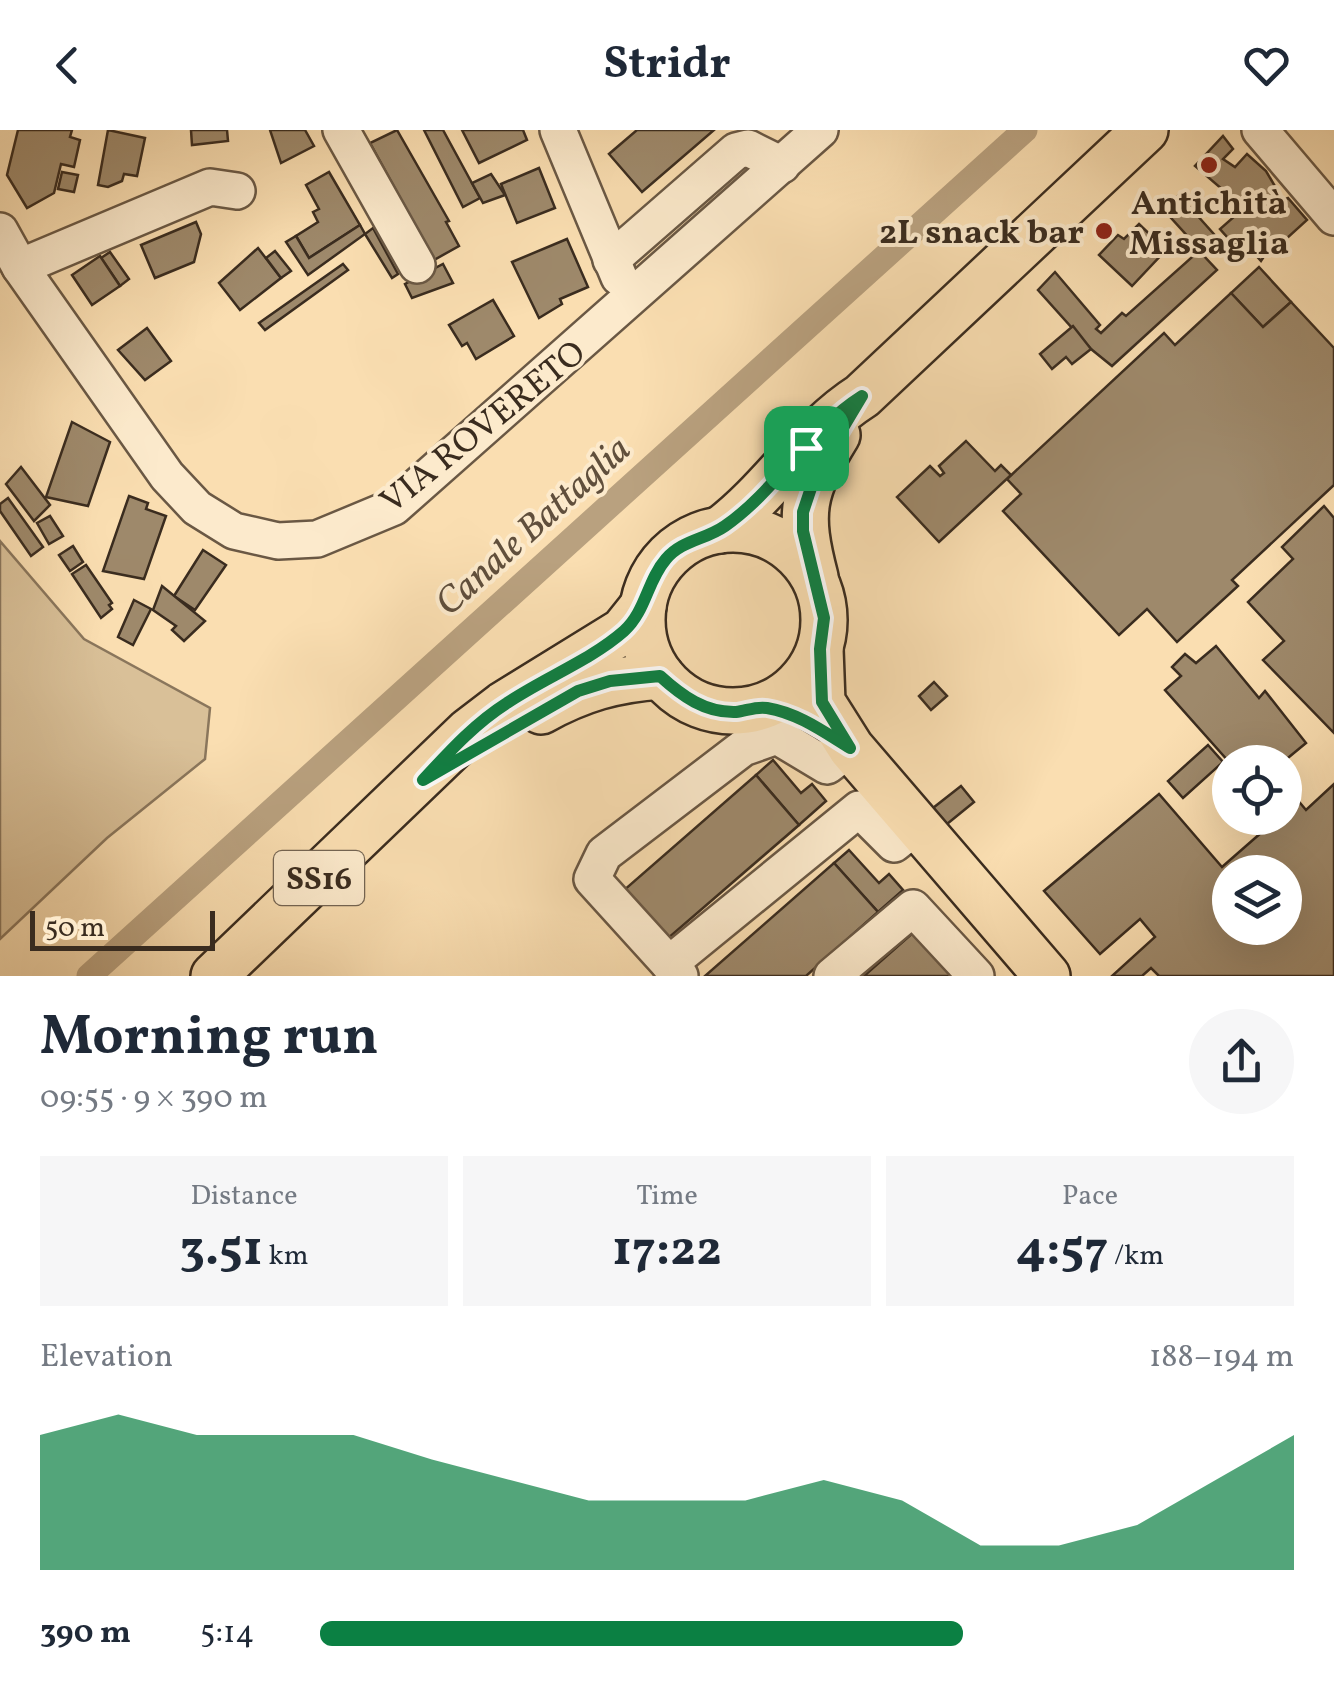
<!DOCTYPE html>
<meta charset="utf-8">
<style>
body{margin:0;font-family:Vollkorn,serif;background:#f6f6f7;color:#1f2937;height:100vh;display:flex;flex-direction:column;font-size:38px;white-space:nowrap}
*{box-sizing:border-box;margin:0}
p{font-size:32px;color:#747a83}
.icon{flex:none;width:55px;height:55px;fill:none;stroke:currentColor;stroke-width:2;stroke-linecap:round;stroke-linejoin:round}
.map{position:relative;height:846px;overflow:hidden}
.side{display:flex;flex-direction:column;background:#fff;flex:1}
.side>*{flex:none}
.buttons{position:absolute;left:1212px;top:615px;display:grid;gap:20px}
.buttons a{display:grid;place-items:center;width:90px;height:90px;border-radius:50%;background:#fff;box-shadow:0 10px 40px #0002;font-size:50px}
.scale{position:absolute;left:30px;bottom:25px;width:185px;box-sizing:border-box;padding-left:10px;border:5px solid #3a2c1f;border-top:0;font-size:28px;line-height:35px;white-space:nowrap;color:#3a2c1f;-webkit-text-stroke:8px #fceacc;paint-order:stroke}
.pin{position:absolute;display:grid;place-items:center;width:85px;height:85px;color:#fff;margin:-42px;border-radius:20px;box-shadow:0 5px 15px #0006}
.round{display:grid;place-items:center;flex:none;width:105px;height:105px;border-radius:52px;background:#f6f6f7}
.headline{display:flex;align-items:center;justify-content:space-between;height:170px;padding:0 40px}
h1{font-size:55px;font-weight:700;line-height:75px}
.metrics{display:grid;grid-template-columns:repeat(3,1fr);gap:15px;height:170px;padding:10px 40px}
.metrics div{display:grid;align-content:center;border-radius:0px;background:#f6f6f7;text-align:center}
.metrics b{font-size:50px;font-weight:700}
.metrics small{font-size:28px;font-weight:400}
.metrics p{font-size:28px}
.chart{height:280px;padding:20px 40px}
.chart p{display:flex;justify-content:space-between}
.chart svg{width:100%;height:180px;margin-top:10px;fill:#0b8043;opacity:.7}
ul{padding:0 40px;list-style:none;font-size:32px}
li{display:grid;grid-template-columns:160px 120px 1fr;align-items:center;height:75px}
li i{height:25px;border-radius:12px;background:#0b8043}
header{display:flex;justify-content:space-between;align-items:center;height:130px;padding:0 40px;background:#fff;font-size:45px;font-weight:700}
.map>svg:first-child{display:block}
</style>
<header><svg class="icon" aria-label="back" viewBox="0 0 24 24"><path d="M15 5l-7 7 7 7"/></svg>Stridr<svg class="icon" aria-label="heart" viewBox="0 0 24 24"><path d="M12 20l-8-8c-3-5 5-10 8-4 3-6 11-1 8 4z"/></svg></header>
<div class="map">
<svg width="1334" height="846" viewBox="0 0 1334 846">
<rect width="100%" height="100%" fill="#fadeb1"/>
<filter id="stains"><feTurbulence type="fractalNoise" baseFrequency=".002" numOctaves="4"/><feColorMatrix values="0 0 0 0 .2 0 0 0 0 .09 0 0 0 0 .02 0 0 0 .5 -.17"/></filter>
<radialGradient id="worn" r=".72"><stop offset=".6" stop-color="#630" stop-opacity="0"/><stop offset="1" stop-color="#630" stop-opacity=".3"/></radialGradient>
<!-- green -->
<path fill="#d9c098" stroke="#8a765c" stroke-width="2.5" d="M0,411L84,509L210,578L205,629L107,708L0,809Z"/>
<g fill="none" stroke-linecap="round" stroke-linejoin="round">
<!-- canal -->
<path stroke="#b9a17f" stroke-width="25" d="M89,846L1025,0"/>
</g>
<!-- building -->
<g fill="#9e896b" stroke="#3a2c1f" stroke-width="2.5" fill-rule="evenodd">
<path d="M18,0H72L70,7L80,10L74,37L61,34L54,63L27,78L7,45Z"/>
<path d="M108,0L145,8L137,46L124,44L122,51L108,57L98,55Z"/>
<path d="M191,0H227L228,11L192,15Z"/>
<path d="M270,0H305L314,16L281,33Z"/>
<path d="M397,0L449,91L446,92L459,116L434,130L370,13Z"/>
<path d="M424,0H443L480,68L463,77Z"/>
<path d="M462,0H523L527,10L479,33Z"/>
<path d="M637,0H714L642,62L609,24Z"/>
<path d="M1223,6L1233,19L1223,29L1235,37L1247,24L1266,41L1283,70L1288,68L1307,90L1274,120L1271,116L1261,131L1242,110L1235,116L1220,99L1244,78L1195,36Z"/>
<path d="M539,38L555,78L517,93L501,54Z"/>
<path d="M62,42L78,45L74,62L58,59Z"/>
<path d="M329,42L360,95L309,128L296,106L318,92L313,82L319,79L306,55Z"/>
<path d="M491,44L505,65L483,73L472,53Z"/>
<path d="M1179,65L1220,111L1204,126L1217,140L1112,236L1091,219L1038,160L1055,142L1100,195L1096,199L1101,203L1122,183L1126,186L1200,120L1163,79Z"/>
<path d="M196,92L201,104L194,132L155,148L141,115Z"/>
<path d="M1139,94L1166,120L1132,156L1099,125L1118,105L1124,109Z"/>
<path d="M360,95L365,104L308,145L286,112L296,106L309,128Z"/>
<path d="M373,98L398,144L392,148L365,104Z"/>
<path d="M567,109L588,157L560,169L562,174L539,188L512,132Z"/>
<path d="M258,118L281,148L240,180L219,153Z"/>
<path d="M275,121L291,141L281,148L266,128Z"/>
<path d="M110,122L129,149L120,156L101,128Z"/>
<path d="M100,126L120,156L92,175L72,145Z"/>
<path d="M343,134L348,140L265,200L259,193Z"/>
<path d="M443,134L453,153L412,168L405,154Z"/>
<path d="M1259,137L1291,172L1263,197L1231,163Z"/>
<path d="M1231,163L1263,197L1291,172L1334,218V355L1232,450L1238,456L1177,512L1147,479L1119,505L1003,381L1021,364L1007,349L1164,203L1175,215Z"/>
<path d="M493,170L514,206L476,229L467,213L462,216L449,195Z"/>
<path d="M1073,196L1091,219L1072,234L1066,227L1052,239L1040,224Z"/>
<path d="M147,198L171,231L145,250L118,220Z"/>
<path d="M72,292L110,312L88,376L46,367Z"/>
<path d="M966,311L995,341L1001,335L1011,345L939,412L897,367L930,336L940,346L944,343L939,336Z"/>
<path d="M21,337L50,375L34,391L6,354Z"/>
<path d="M129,366L148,373L146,379L166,386L144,449L103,441Z"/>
<path d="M8,368L43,417L31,426L0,381V374Z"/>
<path d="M1324,376L1334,388V603L1263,530L1284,511L1248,472L1293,429L1282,417Z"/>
<path d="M50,386L63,406L49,414L37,393Z"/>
<path d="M73,416L83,432L70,441L59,425Z"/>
<path d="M203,420L226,435L195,480L174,466Z"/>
<path d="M86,435L112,473L109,475L112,479L101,488L72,444Z"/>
<path d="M162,456L205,491L184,511L172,500L176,496L153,480Z"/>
<path d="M134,470L151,479L133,515L118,507Z"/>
<path d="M1216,516L1259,568L1265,561L1306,613L1283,632L1230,633L1165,560L1181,546L1172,537L1185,524L1196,533Z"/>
<path d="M934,552L947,566L931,580L919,566Z"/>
<path d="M1208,615L1223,632L1183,668L1168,651Z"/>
<path d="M773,630L801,663L812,654L826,671L799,695L756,645Z"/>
<path d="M756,645L799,695L666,810L623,761Z"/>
<path d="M1334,654V846H1159L1151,838L1142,846H1112L1155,807L1140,789L1100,824L1044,761L1159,664L1222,737L1278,688H1285V655L1306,680ZM1230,742H1285V798H1230Z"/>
<path d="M961,656L974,672L947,694L933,678Z"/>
<path d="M849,720L879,753L889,744L903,760L878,782L834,733Z"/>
<path d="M834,733L878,782L806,846H705Z"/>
<path d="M915,801L956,846H864Z"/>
</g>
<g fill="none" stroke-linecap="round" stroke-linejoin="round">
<!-- minor casing -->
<g stroke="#6a5844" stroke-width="40">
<g id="minor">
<path d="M341,0L417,135"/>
<path d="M558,0L619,147"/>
<path d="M1260,0L1334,87"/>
<path d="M0,101L20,137L167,346L197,378L234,401L278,411L317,409L394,377L820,0"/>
<path d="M611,130L736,21L748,18L782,35"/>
<path d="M20,137L210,57L237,61"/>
<path d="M669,834L859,679L894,714L917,696"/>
<path d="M680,846L592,749L604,724L743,618L777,606L827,636L851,618"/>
<path d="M832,846L913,778L976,846"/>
</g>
</g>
<!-- major casing -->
<g stroke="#3a2c1f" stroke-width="50">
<g id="major">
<circle cx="733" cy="490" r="91"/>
<path d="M720,400C773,360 807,301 862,266L1145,0"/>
<path d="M815,447C798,382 802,362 837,305"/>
<path d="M820,519L822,572L851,618L1047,846"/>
<path d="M541,581C581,559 615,549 661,546"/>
<path d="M214,846L469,601L503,575L623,501L643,476"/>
</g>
</g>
<!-- minor -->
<use href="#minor" stroke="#fceacc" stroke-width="35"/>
<!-- major -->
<use href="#major" stroke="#fadeb1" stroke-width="45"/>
</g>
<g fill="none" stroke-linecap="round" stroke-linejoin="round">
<!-- route casing -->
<g stroke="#fff" stroke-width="20">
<path id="route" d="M862,266L816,343L803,382V401L824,488L820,519L822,572L850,618C824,602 798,583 767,578C756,576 746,581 736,582C705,583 682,566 660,546L610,551L578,561L423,650C449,622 474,594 507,573C544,548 591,530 624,501C646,481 647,451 666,429C682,410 705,410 725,396C777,360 808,300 862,266Z"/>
</g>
<!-- route -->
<use href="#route" stroke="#0b8043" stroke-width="12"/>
</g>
<!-- markers -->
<g fill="#8f2418" stroke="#fceacc" stroke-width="4">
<circle cx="1209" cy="35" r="10"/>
<circle cx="1104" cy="101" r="10"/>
</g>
<g text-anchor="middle" stroke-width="8" stroke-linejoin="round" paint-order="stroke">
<!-- shield labels -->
<rect fill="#fceacc" stroke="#746553" stroke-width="2.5" x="274" y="721" width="90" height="54" rx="8"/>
<g font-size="32" font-weight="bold" fill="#3a2c1f">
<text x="319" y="759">SS16</text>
</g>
<!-- poi labels -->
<g font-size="35" font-weight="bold" fill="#3a2c1f" stroke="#fceacc">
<text x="1209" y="84">Antichità<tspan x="1209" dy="40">Missaglia</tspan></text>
<text x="1084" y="113" text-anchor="end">2L snack bar</text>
</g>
<!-- street labels -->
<g font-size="35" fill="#3a2c1f" stroke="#fceacc">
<text transform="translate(482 296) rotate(-39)" y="12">VIA ROVERETO</text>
</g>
<!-- water labels -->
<g font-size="38" font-style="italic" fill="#604f3c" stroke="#fceacc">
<text transform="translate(532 395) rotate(-42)" y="13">Canale Battaglia</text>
</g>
</g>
<rect width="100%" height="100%" filter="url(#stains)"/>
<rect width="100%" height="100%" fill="url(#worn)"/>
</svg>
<div class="buttons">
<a><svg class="icon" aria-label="locate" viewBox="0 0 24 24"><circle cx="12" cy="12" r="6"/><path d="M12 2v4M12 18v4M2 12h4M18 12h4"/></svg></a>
<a><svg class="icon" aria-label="layers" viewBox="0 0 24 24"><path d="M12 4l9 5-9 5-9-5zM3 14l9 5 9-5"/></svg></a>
</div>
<div class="scale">50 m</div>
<div class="pin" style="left:806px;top:318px;background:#1e9e55"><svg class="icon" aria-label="arrive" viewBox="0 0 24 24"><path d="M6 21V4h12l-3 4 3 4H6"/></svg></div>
</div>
<section class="side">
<div class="headline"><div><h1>Morning run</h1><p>09:55 · 9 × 390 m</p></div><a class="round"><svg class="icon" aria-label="share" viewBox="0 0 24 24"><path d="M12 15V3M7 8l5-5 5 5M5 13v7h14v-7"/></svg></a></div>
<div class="metrics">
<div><p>Distance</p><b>3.51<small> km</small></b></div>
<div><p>Time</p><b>17:22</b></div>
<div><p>Pace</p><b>4:57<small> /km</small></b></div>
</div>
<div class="chart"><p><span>Elevation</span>188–194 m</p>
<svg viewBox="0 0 160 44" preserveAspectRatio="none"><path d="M0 44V11L10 6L20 11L30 11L40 11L50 17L60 22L70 27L80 27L90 27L100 22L110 27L120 38L130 38L140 33L150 22L160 11V44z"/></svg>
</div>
<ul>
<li><b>390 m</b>5:14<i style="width:66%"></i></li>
</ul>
</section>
